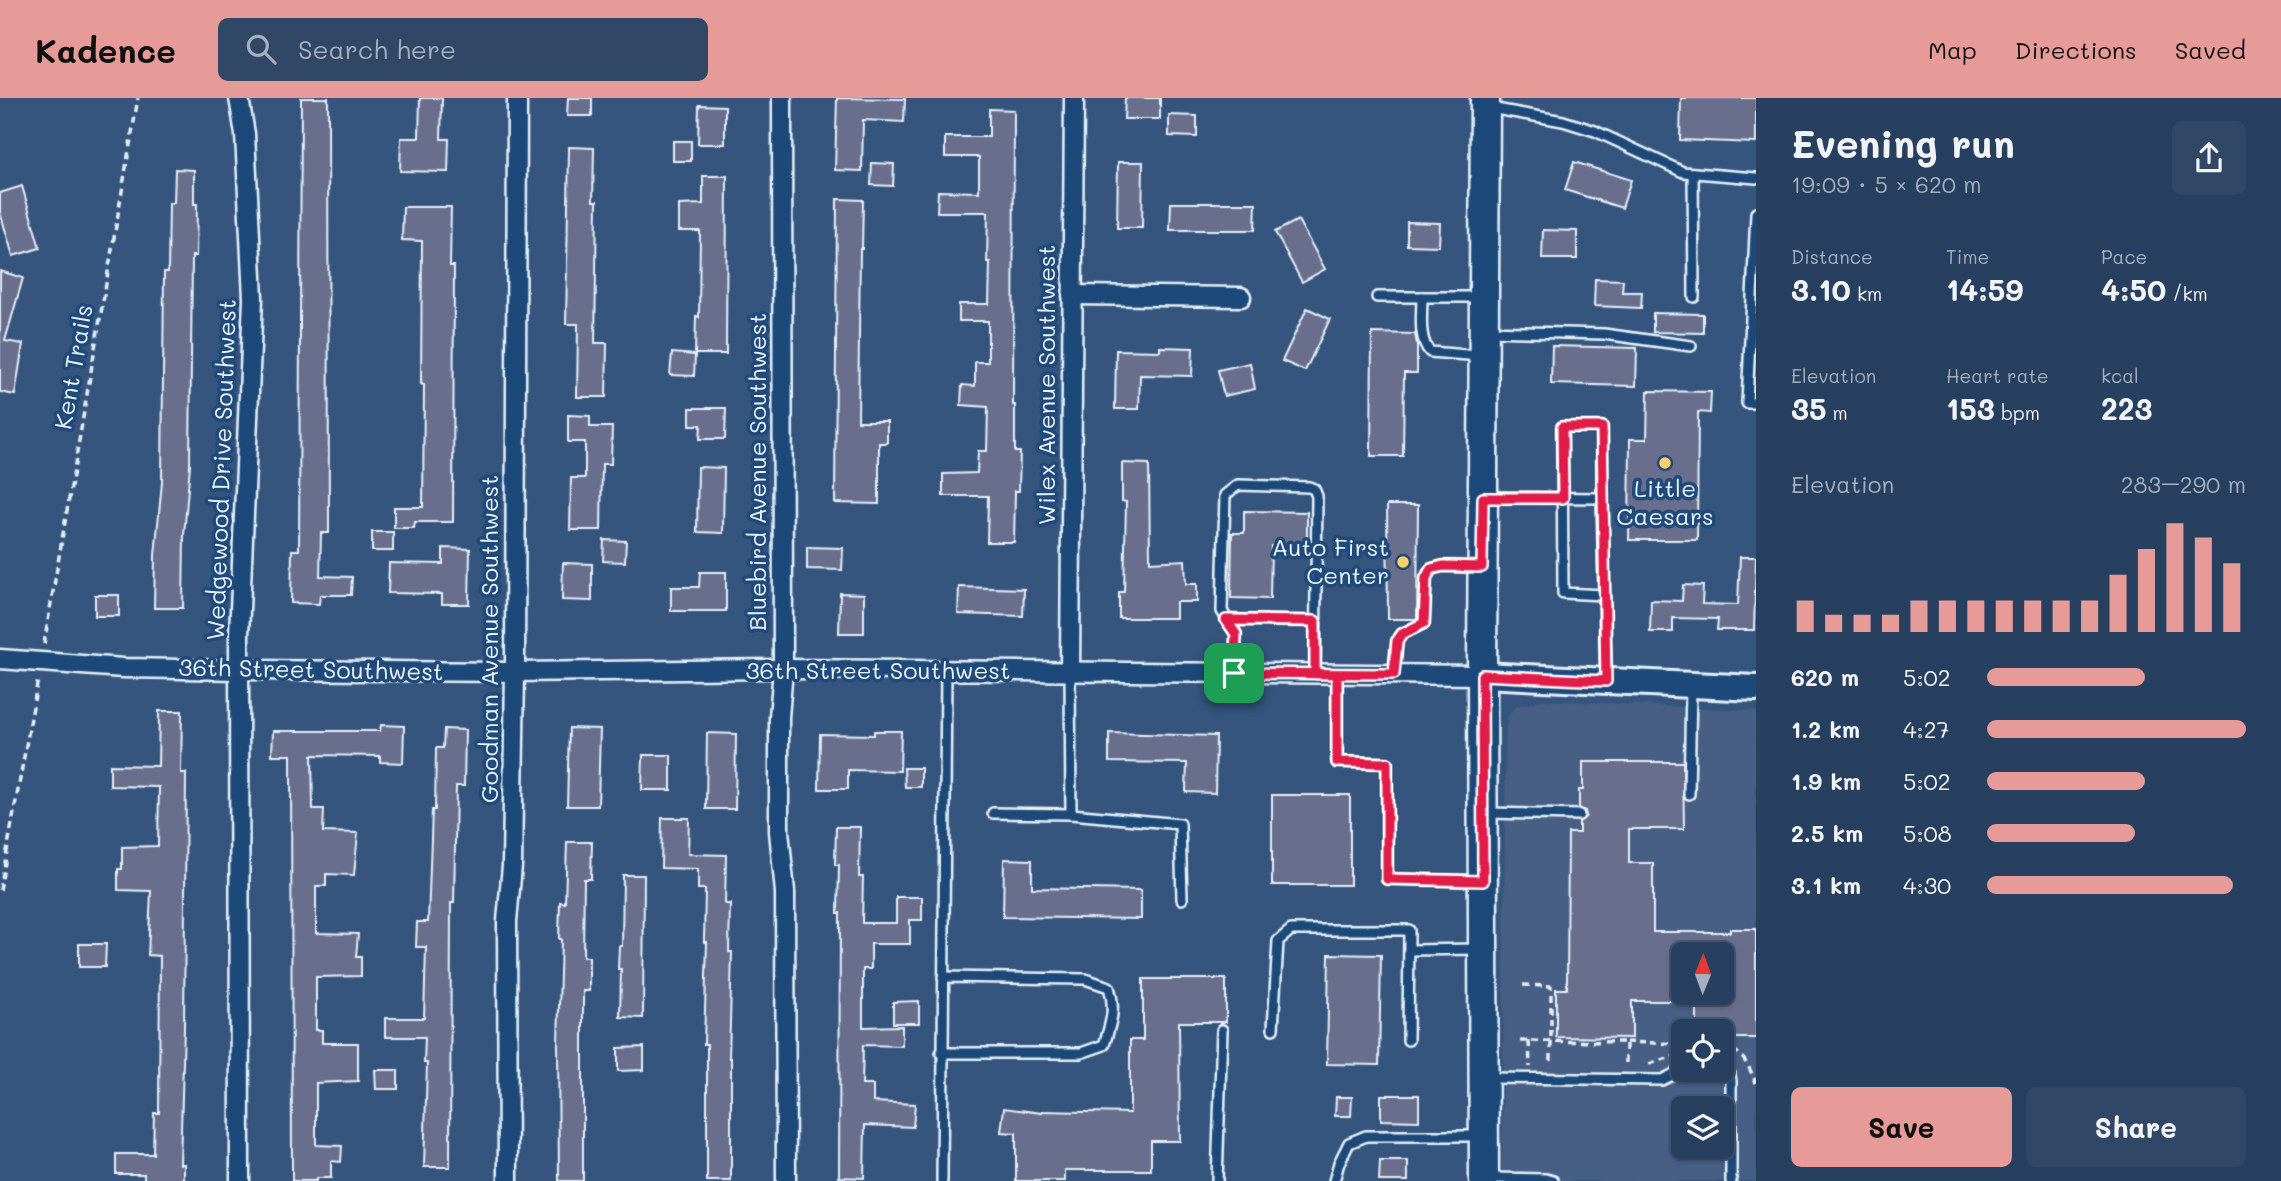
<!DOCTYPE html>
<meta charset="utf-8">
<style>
body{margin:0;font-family:Mali,sans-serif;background:#304765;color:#f1f3f6;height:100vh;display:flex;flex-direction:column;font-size:26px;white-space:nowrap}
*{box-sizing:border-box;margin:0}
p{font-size:23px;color:#a5afbd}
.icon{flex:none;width:38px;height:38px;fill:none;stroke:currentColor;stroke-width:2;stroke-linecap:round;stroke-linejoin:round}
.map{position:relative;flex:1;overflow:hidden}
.details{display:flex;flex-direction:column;background:#28405f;width:525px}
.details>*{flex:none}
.needle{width:46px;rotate:1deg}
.controls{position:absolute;left:1671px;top:844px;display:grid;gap:14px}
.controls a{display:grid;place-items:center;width:63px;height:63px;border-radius:10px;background:#28405f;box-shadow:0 2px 5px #0004,0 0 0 2px #445974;font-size:35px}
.pin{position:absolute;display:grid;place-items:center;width:60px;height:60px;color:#fff;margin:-30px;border-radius:14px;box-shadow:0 4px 10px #0006}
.round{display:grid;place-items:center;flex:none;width:74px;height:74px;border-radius:10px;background:#304765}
.head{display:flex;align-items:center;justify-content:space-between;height:119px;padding:0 35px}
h1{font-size:38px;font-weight:700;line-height:52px}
.metrics{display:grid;grid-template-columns:repeat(3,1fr);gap:10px;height:119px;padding:7px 35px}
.metrics div{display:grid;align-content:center}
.metrics b{font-size:30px;font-weight:700}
.metrics small{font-size:19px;font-weight:400}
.metrics p{font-size:19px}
.chart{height:196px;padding:14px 35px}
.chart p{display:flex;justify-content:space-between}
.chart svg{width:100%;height:126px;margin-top:7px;stroke:#e69b98;stroke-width:6}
.cta{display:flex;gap:14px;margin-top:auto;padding:14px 35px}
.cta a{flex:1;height:80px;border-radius:10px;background:#e69b98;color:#111;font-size:28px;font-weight:700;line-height:80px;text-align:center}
.cta a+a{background:#304765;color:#f1f3f6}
ul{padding:0 35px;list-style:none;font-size:23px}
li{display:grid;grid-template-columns:112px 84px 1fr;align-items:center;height:52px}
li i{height:18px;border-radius:9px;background:#e69b98}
header{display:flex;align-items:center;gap:42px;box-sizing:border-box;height:98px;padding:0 35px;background:#e69b98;color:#111}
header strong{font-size:33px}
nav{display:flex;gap:38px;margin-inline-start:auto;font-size:24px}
.search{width:490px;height:63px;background:#304765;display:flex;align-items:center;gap:18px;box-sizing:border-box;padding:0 24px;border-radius:10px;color:#a5afbd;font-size:26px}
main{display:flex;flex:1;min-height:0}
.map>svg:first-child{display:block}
</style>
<header>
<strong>Kadence</strong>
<div class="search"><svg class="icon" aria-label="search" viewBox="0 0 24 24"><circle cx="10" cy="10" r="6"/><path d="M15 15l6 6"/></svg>Search here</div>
<nav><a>Map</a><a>Directions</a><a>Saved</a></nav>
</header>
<main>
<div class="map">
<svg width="1756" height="1083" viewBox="0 0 1756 1083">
<rect width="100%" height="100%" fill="#35557f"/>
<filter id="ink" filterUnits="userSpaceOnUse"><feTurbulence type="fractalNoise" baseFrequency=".0143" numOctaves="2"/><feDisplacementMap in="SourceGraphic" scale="14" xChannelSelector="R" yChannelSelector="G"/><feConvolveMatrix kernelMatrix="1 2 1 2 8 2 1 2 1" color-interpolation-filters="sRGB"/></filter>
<g filter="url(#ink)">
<!-- built -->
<path fill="#475f85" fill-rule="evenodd" d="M1544,602L1756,613V1083H1502L1506,627L1508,618L1516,608ZM1684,856H1722V894H1684ZM1684,933H1722V971H1684ZM1684,1010H1722V1048H1684Z"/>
<!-- building -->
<g fill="#676e8c" stroke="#e8f1f8" stroke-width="2">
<path d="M301,0H328L329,435H321L320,478L352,479L351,497H320L319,506L291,505L292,452H299Z"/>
<path d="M420,0H442L441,41H449L448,74L400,73L401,40H419Z"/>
<path d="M568,0H592V18H567Z"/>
<path d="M837,0L905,1L904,24L863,22L862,73L835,72Z"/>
<path d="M1125,0H1160V21H1124Z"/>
<path d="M1681,0H1756V45L1680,42Z"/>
<path d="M699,7L725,8V46H698Z"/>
<path d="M989,11L1014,12L1013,307H1015V354H1020L1019,393H1015L1014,444H987L988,398H943V376L977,375L978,353H987L988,309L961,307L962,287L975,288V264H988V223H959V206H989L990,164H987L988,114H937L938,93L979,94V59H945V39H989Z"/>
<path d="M1169,17L1197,18V39L1169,38Z"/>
<rect x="673" y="43" width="18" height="20"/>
<path d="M569,49L594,50L593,103H597L595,245H607L606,299H577L578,226H566Z"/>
<path d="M1118,64H1143L1142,130H1117Z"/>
<path d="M1574,64L1631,82L1622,110L1565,92Z"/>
<path d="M872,65L894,66L893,88L871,87Z"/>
<path d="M175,71L194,72V106H197L196,158H192L190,367L184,437L183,510H154L155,457L162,384L164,174H168L169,105H174Z"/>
<path d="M703,78H727L726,256H695L696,218L699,219L700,133H679V107L703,106Z"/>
<path d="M22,88L40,150L13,158L0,114V95Z"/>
<path d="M837,101L863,102L862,151H860L858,323H887V345H879V406L835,405Z"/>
<path d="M1171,105H1256L1255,132H1170Z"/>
<path d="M403,109H451L450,168H454L453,424H415L414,430H394V409H423L424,287L421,286L422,143L402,142Z"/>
<path d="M1298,122L1325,171L1302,184L1275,134Z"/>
<path d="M1407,124L1440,125L1439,148L1407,147Z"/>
<path d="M1543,132L1577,133V161H1542Z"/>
<path d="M0,173L23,180L5,243L23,246L15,297L0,294Z"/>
<path d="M1595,181L1623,182L1622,194H1642L1641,210L1594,208Z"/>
<path d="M1307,210L1330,221L1305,273L1282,263Z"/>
<path d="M1653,215L1703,216V235L1653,234Z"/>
<path d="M1372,235L1415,236L1417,246V275H1404L1403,358H1371Z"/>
<path d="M1552,248L1637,250L1636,288L1551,286Z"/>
<path d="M1160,249L1193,250L1192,278L1140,277L1139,311H1115L1116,252L1160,253Z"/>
<path d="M672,255L695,257L694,278L670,277Z"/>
<path d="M1250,265L1255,291L1224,298L1218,272Z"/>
<path d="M1648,293L1711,294L1710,315L1698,314L1697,442H1629L1630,341H1647Z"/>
<path d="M690,310H726L725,341H700L701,327H690Z"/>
<path d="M568,317L590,318V329H612L611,366H602L601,432H570L571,380H585V344H568Z"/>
<path d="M1122,365L1149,366L1150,464L1185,462L1186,486H1197V504H1176V520H1119V494H1124L1126,404L1122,403Z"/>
<path d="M698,369L724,370L723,435L697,434Z"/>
<path d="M1387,407H1418L1417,521H1388Z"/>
<path d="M1244,413L1307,414V448H1271L1270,501L1231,500L1232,435H1244Z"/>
<rect x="372" y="434" width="21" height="19"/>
<path d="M604,442L626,443L625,464L603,463Z"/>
<path d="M807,449L843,450L842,472L807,471Z"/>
<path d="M443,450L470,451L469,506H442V496L388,495L389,465L443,466Z"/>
<path d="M1740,459H1756L1754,532H1717L1718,521L1673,520V534H1650L1651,502L1682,503L1683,487L1703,488L1702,506L1738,507Z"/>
<path d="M563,465L592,466V503L562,502Z"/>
<path d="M700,474H726V513H671V489H699Z"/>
<path d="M959,489L1024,491L1023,518L958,516Z"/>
<path d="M840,495L864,496V535H839Z"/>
<rect x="95" y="497" width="24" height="21"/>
<path d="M159,613H182L181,675H186L184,930L180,1066H184V1083H144V1076H116V1056H153L154,1015H159L160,858L148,857L151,793L118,792V771H122V749L158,748L159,689L110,688V667L158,668Z"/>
<path d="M381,627L404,628L403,665L380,664V658L312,657L313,711H324L323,734L358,735L354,777L326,776V788H316V835L358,836L356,859H361V878L316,879V932H322V945H358V983L316,985V1047L342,1048L341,1064L331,1063V1080H316V1083H292L291,657H272L273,633H380Z"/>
<path d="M569,630L600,631L598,708H567Z"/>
<path d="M444,631L465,632L464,688H456L454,805H451L450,1069H424L427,965H424L425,939H385V920H424L426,849H416L417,824H428L432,712H435L436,650H443Z"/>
<path d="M874,633H901L900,673L848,672V691H819L820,636L874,637Z"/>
<path d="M707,635L736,636L735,711H706Z"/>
<path d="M1109,635L1216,638L1215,695L1186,694L1187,665L1109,664Z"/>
<path d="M643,657H671V692H642Z"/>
<path d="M1583,664H1683L1684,731H1629V765H1653V834H1730V831H1756V940H1722V933H1697V894H1722V856H1684V903H1632V940L1556,939V891H1567L1568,735H1579V724L1586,718L1585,713L1579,710V692H1583Z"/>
<path d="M904,670H921V689H905Z"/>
<rect x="1272" y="697" width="78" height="90"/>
<path d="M662,720H689L688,756L726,757L725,806H730L729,854H732L729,960H731V1083H707V946H704L707,844H704L705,791H698V771L661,770Z"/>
<path d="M836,729H860L859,779H863L862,825H896V799H922V822H910V846H871V871H863V929L902,928V948L863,947L862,987H873V1004L915,1006L913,1029L865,1027L864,1080L839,1079L840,815H838L839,767H835Z"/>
<path d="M567,744H592L591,781H584L583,859H589V893H583V1083H559L558,944L561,841H559L560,804L565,805Z"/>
<path d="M1004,761L1032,762V790L1141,792V821L1003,819Z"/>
<path d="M623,777H644L643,920L620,919L621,871H618L619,848H622Z"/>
<path d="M79,846H106L105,869H79Z"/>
<path d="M1329,856L1381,857L1379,967L1327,966Z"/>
<path d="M1143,881H1226V924H1179L1180,1043H1151V1072H1065V1083H1016V1035L1001,1034L1004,1010L1042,1015V1013L1130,1015V942H1143Z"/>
<path d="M919,903V925H893V904Z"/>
<path d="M644,949V972L618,973V950Z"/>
<path d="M375,972H398V991H376Z"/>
<path d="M1381,997H1419V1023L1381,1022Z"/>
<path d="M1336,999H1352L1351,1018H1335Z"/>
<path d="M1380,1063H1408V1083H1379Z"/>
</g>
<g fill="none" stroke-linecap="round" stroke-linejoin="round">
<!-- lane casing -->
<g stroke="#e8f1f8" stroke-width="14">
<g id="lane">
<path d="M1490,10L1563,23L1595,33L1683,74L1756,80"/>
<path d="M1693,75L1694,199"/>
<path d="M1756,115L1747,305H1756"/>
<path d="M1377,199H1479"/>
<path d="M1422,199C1422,216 1418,241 1430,254L1480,258"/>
<path d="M1486,233L1604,236L1691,248"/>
<path d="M1488,399L1602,400L1606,580"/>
<path d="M1602,400V329H1562L1563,495L1604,497"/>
<path d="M1226,522L1315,523"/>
<path d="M1070,574L1071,716L1180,726L1182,801"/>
<path d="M1234,575L1236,536L1222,513L1225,397L1238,387L1309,389L1314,391L1317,398L1315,576"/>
<path d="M1337,576V664L1387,665V781L1481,783"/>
<path d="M1394,576L1397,543L1402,536L1424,525L1426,480L1431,471L1443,468L1481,469"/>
<path d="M1689,696L1691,589"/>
<path d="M993,715L1071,716"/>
<path d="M1487,715L1579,717"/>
<path d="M1409,852L1480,851"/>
<path d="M1273,931L1278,843L1291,832H1409L1408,942"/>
<path d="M941,955H1081L1104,947C1111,925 1116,911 1109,889L1085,881L943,879"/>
<path d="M1722,965L1730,976L1731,984V1083"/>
<path d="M1489,980L1662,982L1684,971"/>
<path d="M1489,1080L1546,1081L1553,1083"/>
<path d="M942,1083L946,574"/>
<path d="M1217,1083L1222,932"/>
<path d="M1334,1083L1339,1065L1349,1045L1366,1038H1479"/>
</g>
</g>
<!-- street casing -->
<g stroke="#e8f1f8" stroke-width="23">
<g id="street">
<path d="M239,0L245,36L253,200L239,537L240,1083"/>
<path d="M782,0L783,571L779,619V733L785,794L786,1083"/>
<path d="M1072,197L1241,199"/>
<path d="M0,561L123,570L240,572L515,574L783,571L1482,577"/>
<path d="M1070,574L1074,0"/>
<path d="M508,1083L507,823L512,768L515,574L517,0"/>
</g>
</g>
<!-- secondary casing -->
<g stroke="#e8f1f8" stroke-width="30">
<path id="secondary" d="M1482,577L1756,590"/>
</g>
<!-- primary casing -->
<g stroke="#e8f1f8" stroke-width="33">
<path id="primary" d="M1484,1083L1482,577L1485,0"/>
</g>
<!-- path -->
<g stroke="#e8f1f8" stroke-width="3.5" stroke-dasharray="7 5" stroke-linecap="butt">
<path d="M44,546L138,0"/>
<path d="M0,792L38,581"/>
<path d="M1523,887L1551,888V968"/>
<path d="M1520,943L1626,944V967H1628"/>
<path d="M1529,943L1530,969"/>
<path d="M1626,944L1684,946"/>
<path d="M1722,947C1743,953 1748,967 1756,985"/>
<path d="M1649,966L1684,955"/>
</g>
<!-- lane -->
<use href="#lane" stroke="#1f4a7a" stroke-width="9"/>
<!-- street -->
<use href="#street" stroke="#1f4a7a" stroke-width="18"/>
<!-- secondary -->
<use href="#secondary" stroke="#1f4a7a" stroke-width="24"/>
<!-- primary -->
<use href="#primary" stroke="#1f4a7a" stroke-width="28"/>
</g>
</g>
<g fill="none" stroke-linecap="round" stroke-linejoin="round" filter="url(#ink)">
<!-- route casing -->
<g stroke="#fff" stroke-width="14">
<path id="route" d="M1234,575L1394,576L1397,543L1402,536L1424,525L1426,480L1431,471L1443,468L1482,469L1483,400H1563L1562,329H1602L1606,583L1482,577L1483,783L1387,781V665L1337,664V576H1315V523L1226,522L1236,536L1234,575"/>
</g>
<!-- route -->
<use href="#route" stroke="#e11d48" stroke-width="9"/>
</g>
<!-- markers -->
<g fill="#ffd166" stroke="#1f4a7a" stroke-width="2.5">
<circle cx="1665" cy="365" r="7"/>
<circle cx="1403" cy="464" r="7"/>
</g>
<g text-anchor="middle" stroke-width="7" stroke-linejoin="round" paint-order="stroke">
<!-- street labels -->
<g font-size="24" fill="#e8f1f8" stroke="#1f4a7a">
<text transform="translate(74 269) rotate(-80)" y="8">Kent Trails</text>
<text transform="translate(1047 287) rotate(-90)" y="8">Wilex Avenue Southwest</text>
<text transform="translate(222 372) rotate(-88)" y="8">Wedgewood Drive Southwest</text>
<text transform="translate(758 374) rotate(-90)" y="8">Bluebird Avenue Southwest</text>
<text transform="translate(490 541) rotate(-90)" y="8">Goodman Avenue Southwest</text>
<text transform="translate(311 572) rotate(1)" y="8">36th Street Southwest</text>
<text x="878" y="581">36th Street Southwest</text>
</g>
<!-- poi labels -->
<g font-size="24" fill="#e8f1f8" stroke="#1f4a7a">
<text x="1665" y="399">Little<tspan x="1665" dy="28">Caesars</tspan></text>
<text x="1389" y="458" text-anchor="end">Auto First<tspan x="1389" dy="28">Center</tspan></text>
</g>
</g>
</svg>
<div class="controls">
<a><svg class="needle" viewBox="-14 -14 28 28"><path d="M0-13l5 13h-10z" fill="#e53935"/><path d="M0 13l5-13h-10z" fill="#a5afbd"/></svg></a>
<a><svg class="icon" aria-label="locate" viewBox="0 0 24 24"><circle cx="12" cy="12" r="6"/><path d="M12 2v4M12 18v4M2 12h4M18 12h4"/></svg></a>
<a><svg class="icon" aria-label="layers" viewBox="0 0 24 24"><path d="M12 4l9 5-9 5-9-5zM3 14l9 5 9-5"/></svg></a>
</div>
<div class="pin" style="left:1234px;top:575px;background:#1e9e55"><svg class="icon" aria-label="arrive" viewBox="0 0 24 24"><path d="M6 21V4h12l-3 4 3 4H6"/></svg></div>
</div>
<section class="details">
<div class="head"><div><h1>Evening run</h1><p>19:09 · 5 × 620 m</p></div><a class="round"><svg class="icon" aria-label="share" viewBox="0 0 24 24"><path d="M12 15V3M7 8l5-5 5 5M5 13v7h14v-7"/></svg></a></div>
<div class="metrics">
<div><p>Distance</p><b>3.10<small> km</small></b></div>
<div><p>Time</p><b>14:59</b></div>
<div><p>Pace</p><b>4:50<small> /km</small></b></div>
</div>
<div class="metrics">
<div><p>Elevation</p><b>35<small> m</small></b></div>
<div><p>Heart rate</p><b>153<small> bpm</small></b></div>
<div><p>kcal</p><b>223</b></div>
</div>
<div class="chart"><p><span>Elevation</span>283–290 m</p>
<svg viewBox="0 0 160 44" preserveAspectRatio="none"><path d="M5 44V33M15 44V38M25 44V38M35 44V38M45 44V33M55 44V33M65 44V33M75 44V33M85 44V33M95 44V33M105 44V33M115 44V24M125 44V15M135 44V6M145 44V11M155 44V20"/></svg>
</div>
<ul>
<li><b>620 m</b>5:02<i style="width:61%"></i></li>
<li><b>1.2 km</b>4:27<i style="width:100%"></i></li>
<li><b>1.9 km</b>5:02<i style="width:61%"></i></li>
<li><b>2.5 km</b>5:08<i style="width:57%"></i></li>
<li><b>3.1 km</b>4:30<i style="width:95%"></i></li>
</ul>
<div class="cta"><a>Save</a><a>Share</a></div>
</section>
</main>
